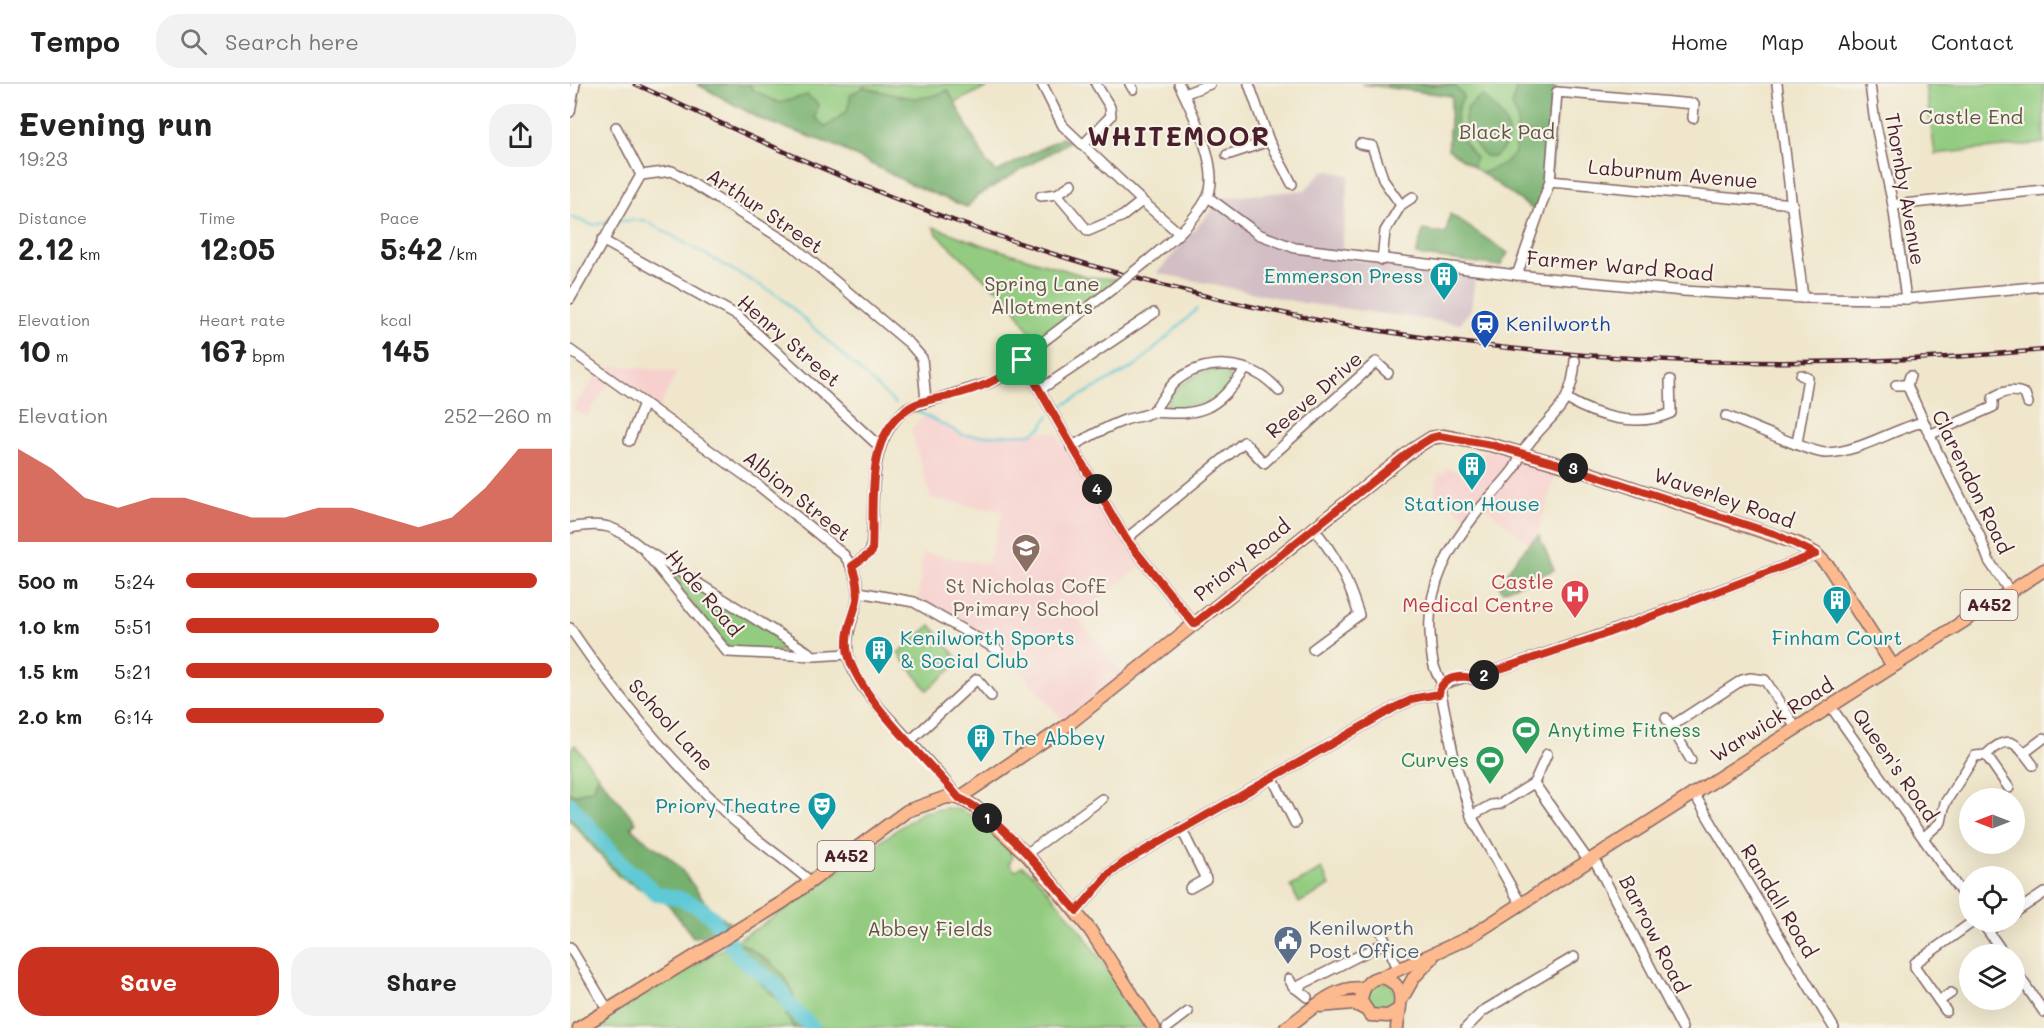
<!DOCTYPE html>
<meta charset="utf-8">
<style>
body{margin:0;font-family:Mali,sans-serif;background:#f2f2f2;color:#222;height:100vh;display:flex;flex-direction:column;font-size:22px;white-space:nowrap}
*{box-sizing:border-box;margin:0}
p{font-size:20px;color:#767676}
.icon{flex:none;width:33px;height:33px;fill:none;stroke:currentColor;stroke-width:2;stroke-linecap:round;stroke-linejoin:round}
.map{position:relative;flex:1;overflow:hidden}
.sheet{display:flex;flex-direction:column;background:#fff;width:570px}
.sheet>*{flex:none}
.needle{width:39px;rotate:270deg}
.fabs{position:absolute;left:1389px;top:704px;display:grid;gap:12px}
.fabs a{display:grid;place-items:center;width:66px;height:66px;border-radius:50%;background:#fff;box-shadow:0 6px 24px #0002;font-size:30px}
.pin{position:absolute;display:grid;place-items:center;width:51px;height:51px;color:#fff;margin:-26px;border-radius:12px;box-shadow:0 3px 9px #0006}
.km{position:absolute;width:30px;height:30px;margin:-15px;border-radius:50%;background:#222;color:#fff;font-size:16px;line-height:30px;text-align:center}
.round{display:grid;place-items:center;flex:none;width:63px;height:63px;border-radius:24px;background:#f2f2f2}
.overview{display:flex;align-items:center;justify-content:space-between;height:102px;padding:0 18px}
h1{font-size:33px;font-weight:800;line-height:45px}
.metrics{display:grid;grid-template-columns:repeat(3,1fr);gap:9px;height:102px;padding:6px 18px}
.metrics div{display:grid;align-content:center}
.metrics b{font-size:30px;font-weight:800}
.metrics small{font-size:16px;font-weight:400}
.metrics p{font-size:16px}
.chart{height:168px;padding:12px 18px}
.chart p{display:flex;justify-content:space-between}
.chart svg{width:100%;height:108px;margin-top:6px;fill:#c8321e;opacity:.7}
.primary-button{display:flex;gap:12px;margin-top:auto;padding:12px 18px}
.primary-button a{flex:1;height:69px;border-radius:24px;background:#c8321e;color:#fff;font-size:24px;font-weight:800;line-height:69px;text-align:center}
.primary-button a+a{background:#f2f2f2;color:#222}
ul{padding:0 18px;list-style:none;font-size:20px}
li{display:grid;grid-template-columns:96px 72px 1fr;align-items:center;height:45px}
li i{height:15px;border-radius:8px;background:#c8321e}
header{display:flex;align-items:center;gap:36px;box-sizing:border-box;height:84px;padding:0 30px;background:#fff;border-bottom:2px solid #e0e0e0}
header strong{font-size:28px}
nav{display:flex;gap:33px;margin-inline-start:auto;font-size:21px}
.search{width:420px;height:54px;background:#f2f2f2;display:flex;align-items:center;gap:15px;box-sizing:border-box;padding:0 21px;border-radius:24px;color:#767676;font-size:22px}
main{display:flex;flex:1;min-height:0}
.map>svg:first-child{display:block}
</style>
<header>
<strong>Tempo</strong>
<div class="search"><svg class="icon" aria-label="search" viewBox="0 0 24 24"><circle cx="10" cy="10" r="6"/><path d="M15 15l6 6"/></svg>Search here</div>
<nav><a>Home</a><a>Map</a><a>About</a><a>Contact</a></nav>
</header>
<main>
<section class="sheet">
<div class="overview"><div><h1>Evening run</h1><p>19:23</p></div><a class="round"><svg class="icon" aria-label="share" viewBox="0 0 24 24"><path d="M12 15V3M7 8l5-5 5 5M5 13v7h14v-7"/></svg></a></div>
<div class="metrics">
<div><p>Distance</p><b>2.12<small> km</small></b></div>
<div><p>Time</p><b>12:05</b></div>
<div><p>Pace</p><b>5:42<small> /km</small></b></div>
</div>
<div class="metrics">
<div><p>Elevation</p><b>10<small> m</small></b></div>
<div><p>Heart rate</p><b>167<small> bpm</small></b></div>
<div><p>kcal</p><b>145</b></div>
</div>
<div class="chart"><p><span>Elevation</span>252–260 m</p>
<svg viewBox="0 0 160 44" preserveAspectRatio="none"><path d="M0 44V6L10 14L20 26L30 30L40 26L50 26L60 30L70 34L80 34L90 30L100 30L110 34L120 38L130 34L140 22L150 6L160 6V44z"/></svg>
</div>
<ul>
<li><b>500 m</b>5:24<i style="width:96%"></i></li>
<li><b>1.0 km</b>5:51<i style="width:69%"></i></li>
<li><b>1.5 km</b>5:21<i style="width:100%"></i></li>
<li><b>2.0 km</b>6:14<i style="width:54%"></i></li>
</ul>
<div class="primary-button"><a>Save</a><a>Share</a></div>
</section>
<div class="map">
<svg width="1474" height="944" viewBox="0 0 1474 944">
<rect width="100%" height="100%" fill="#f7f3e8"/>
<filter id="ink" filterUnits="userSpaceOnUse"><feTurbulence type="fractalNoise" baseFrequency=".0167" numOctaves="2"/><feDisplacementMap in="SourceGraphic" scale="12" xChannelSelector="R" yChannelSelector="G"/><feConvolveMatrix kernelMatrix="1 2 1 2 8 2 1 2 1" color-interpolation-filters="sRGB"/></filter>
<filter id="wash" filterUnits="userSpaceOnUse"><feTurbulence type="fractalNoise" baseFrequency=".008" numOctaves="4" result="noise"/><feDisplacementMap in="SourceGraphic" scale="24" xChannelSelector="R" yChannelSelector="G"/><feGaussianBlur stdDeviation="1.35" result="paint"/><feColorMatrix in="noise" values="0 0 0 0 0 0 0 0 0 0 0 0 0 0 0 0 0 1.4 0 .05"/><feComposite in="paint" operator="in"/></filter>
<g filter="url(#wash)">
<rect width="100%" height="100%" fill="#efe6cb"/>
<!-- built -->
<g fill="#f7d0ce">
<path d="M43,281L107,288L87,328L42,295L16,333L3,325L29,287L36,291Z"/>
<path d="M357,330L394,350L486,348L570,483L507,533L553,591L494,637L430,563L348,514L353,469L418,480L433,427L361,415L341,345Z"/>
<path d="M915,365L989,381L966,454L959,459L910,418L897,433L871,413L864,411L869,389L874,390L876,384L892,388L893,393L904,387L910,383Z"/>
</g>
<!-- industrial -->
<path fill="#d2bec4" d="M754,86L779,91L771,174L905,193L901,225L890,240L733,219L587,189L652,114L735,106Z"/>
<!-- green -->
<g fill="#93cc80" stroke="#6e7656" stroke-width="1.5">
<path d="M127,0H424L385,18L413,75L427,88L492,54L500,57L407,112L397,123L343,101L264,61L193,36Z"/>
<path d="M791,0H982L987,8L968,129L878,65L882,12Z"/>
<path d="M1355,0H1474V59L1365,70Z"/>
<path d="M363,143L413,161L518,193L548,195L466,258L433,206L423,203L367,150Z"/>
<path d="M643,285L658,287C670,320 616,326 595,323C603,302 622,292 643,285Z"/>
<path d="M89,479L232,568L160,566Z"/>
<path d="M361,541L390,578L357,606L328,569Z"/>
<path d="M5,661L28,692L23,705L5,711L0,710V665Z"/>
<path d="M377,724C402,724 430,752 443,773L439,780L445,787L452,782L465,791L509,844L553,908L559,925L566,930L575,944H19L194,840L352,728Z"/>
<path d="M752,785L760,802L729,819L721,802Z"/>
<path d="M804,898L822,899L826,920L815,927L802,924L796,914Z"/>
</g>
<!-- forest -->
<g fill="#76b06e" stroke="#60684c" stroke-width="1.5">
<path d="M127,0H179L183,6L209,19L237,11L248,20L245,34L256,43L277,27L281,10L294,3C323,11 350,21 378,6L417,79L427,88L492,54L500,57L407,112L397,123L343,101L264,61L193,36Z"/>
<path d="M818,0L884,1L894,12C878,39 889,52 906,74L902,82L878,65L882,12L816,3Z"/>
<path d="M947,0H982L987,8L984,51L947,48L948,34L942,22Z"/>
<path d="M913,12C933,30 952,53 924,73L915,72C897,52 882,27 913,12Z"/>
<path d="M947,53L984,57L980,97L968,129L912,89L933,80L945,69Z"/>
<path d="M880,130L938,169L930,182L846,171L853,146L876,150Z"/>
<path d="M969,451L984,486L932,507L929,500C940,483 953,464 969,451Z"/>
<path d="M28,692L66,738L61,743C73,757 87,763 101,775C124,795 132,825 160,838L137,852L123,853L98,820L49,793L0,736V710L5,711L23,705Z"/>
<path d="M170,859C193,872 217,886 224,913L213,921L158,867Z"/>
<path d="M230,924L251,944H224L216,931Z"/>
</g>
<g fill="none" stroke-linecap="round" stroke-linejoin="round">
<!-- stream -->
<g stroke="#5ec9d6" stroke-width="2">
<path d="M0,133L23,141L40,138"/>
<path d="M49,137L74,136L209,212L326,320"/>
<path d="M488,324L567,281L627,225"/>
<path d="M347,327L393,351L411,352L461,350L472,343L479,331"/>
</g>
<!-- river -->
<path stroke="#5ec9d6" stroke-width="15" d="M0,720L59,788L66,790L86,810L108,814L129,823L143,834L170,874L209,903L221,923L243,944"/>
</g>
</g>
<g filter="url(#ink)">
<g fill="none" stroke-linecap="round" stroke-linejoin="round">
<!-- minor casing -->
<g stroke="#846563" stroke-width="12">
<g id="minor">
<path d="M472,0L493,42L572,117L609,149"/>
<path d="M560,0L563,5"/>
<path d="M679,0L699,57L722,100"/>
<path d="M1207,0L1233,214"/>
<path d="M1300,0L1304,32L1323,121L1336,215"/>
<path d="M614,10L640,0"/>
<path d="M0,28L5,0"/>
<path d="M46,43L71,91L102,87L222,161L340,260L352,274L356,317"/>
<path d="M790,60L802,62L814,97L831,121L815,147L812,176"/>
<path d="M513,61L541,32L540,23L526,0"/>
<path d="M657,71L699,57"/>
<path d="M980,97L1223,120"/>
<path d="M487,110L502,100"/>
<path d="M471,112L487,110L518,147L553,132L572,117"/>
<path d="M638,113L688,150L725,164L947,191L1113,207L1233,214L1336,215L1474,202"/>
<path d="M831,121L843,113"/>
<path d="M1323,121L1474,106"/>
<path d="M32,156L168,232L310,363"/>
<path d="M576,178C598,160 623,140 637,114C652,87 622,27 609,0"/>
<path d="M947,191L980,97L987,8L1124,20L1123,34"/>
<path d="M0,215L71,91"/>
<path d="M0,266L188,401L274,471C309,517 265,538 281,581C290,606 311,625 328,644C349,667 370,690 389,714"/>
<path d="M452,276L556,455L624,540"/>
<path d="M1326,301H1337L1340,292"/>
<path d="M1337,301L1367,367L1409,450L1419,477L1440,508"/>
<path d="M471,305L584,229"/>
<path d="M997,315C1027,333 1068,344 1101,329L1100,296"/>
<path d="M582,328C632,332 645,327 675,286"/>
<path d="M1156,332C1175,339 1241,369 1256,369C1290,368 1321,346 1353,338"/>
<path d="M1359,351L1423,323V314C1432,307 1444,305 1455,310L1458,319"/>
<path d="M59,357L74,319"/>
<path d="M1227,359L1238,294L1231,291"/>
<path d="M501,363C518,353 536,343 555,336C563,333 576,332 582,328C590,320 596,306 605,298C634,272 684,276 709,307"/>
<path d="M0,444C36,437 44,442 72,464L244,572L278,570"/>
<path d="M556,455L674,358L694,379L806,278L818,289"/>
<path d="M77,470L157,568L242,572"/>
<path d="M282,482L301,468C306,417 294,360 337,324L419,299L437,291L474,257L545,203"/>
<path d="M289,508L344,518L428,566"/>
<path d="M0,544C46,612 100,676 159,732C185,756 215,775 241,798"/>
<path d="M743,565L789,531C778,497 766,471 743,444"/>
<path d="M873,600L896,593L909,597L918,589L1030,551L1246,470"/>
<path d="M873,600C861,584 861,567 860,548C857,502 880,462 908,427C919,413 933,400 944,385C947,380 949,374 952,369C977,330 1002,329 1005,276"/>
<path d="M870,604L884,674L901,732L948,815"/>
<path d="M1261,623L1400,821"/>
<path d="M1096,634L1121,676"/>
<path d="M1103,641L1172,596L1180,594L1195,596L1226,644"/>
<path d="M340,657L407,595L421,612"/>
<path d="M1454,669L1474,654"/>
<path d="M1416,671C1439,648 1447,659 1463,681"/>
<path d="M702,693L725,739"/>
<path d="M964,699L977,670"/>
<path d="M1123,708L1264,944"/>
<path d="M905,730L921,721L930,720L964,699L1015,772"/>
<path d="M611,744L636,795L620,804"/>
<path d="M1354,753L1371,738L1375,719L1405,672L1416,671L1439,704"/>
<path d="M456,770L532,715"/>
<path d="M1023,773L1112,944"/>
<path d="M507,827L539,790L556,777L826,623L846,614L869,610"/>
<path d="M1444,829L1474,809"/>
<path d="M1411,837L1434,870"/>
<path d="M811,847L826,880"/>
<path d="M1418,847L1433,837"/>
<path d="M0,863L38,926"/>
<path d="M1444,885L1474,928"/>
<path d="M719,895L723,902L737,913"/>
<path d="M725,904L816,858"/>
<path d="M1369,917L1381,909"/>
<path d="M1376,927L1345,883V879L1404,837"/>
<path d="M597,944L618,928"/>
<path d="M896,944L913,927L1004,873"/>
</g>
</g>
<!-- major casing -->
<g stroke="#846563" stroke-width="15">
<g id="major">
<path d="M389,714L499,640L842,366L861,354L873,352L922,361L1016,388L1229,460L1246,470L1259,483L1323,582"/>
<path d="M812,893L898,854L1474,486"/>
<path d="M831,916L844,893L862,874"/>
<path d="M750,922L783,919L795,925"/>
<path d="M9,944L213,818L337,727L377,713L389,714L404,722L456,770L481,798L520,846L584,944"/>
<path d="M716,944C738,929 766,899 794,905"/>
<path d="M827,944C829,923 839,901 812,893C798,894 792,905 791,917L800,931L818,932L829,925"/>
</g>
</g>
<!-- minor -->
<use href="#minor" stroke="#fff" stroke-width="9"/>
<!-- major -->
<use href="#major" stroke="#fcba8e" stroke-width="12"/>
<!-- rail casing -->
<g stroke="#4a1f2b" stroke-width="4.5">
<path id="rail" d="M65,0C171,48 278,99 388,138C741,265 1101,300 1474,266"/>
</g>
<!-- rail -->
<use href="#rail" stroke="#f7f3e8" stroke-width="2" stroke-dasharray="7" stroke-linecap="butt"/>
<!-- minor-bridge casing -->
<g stroke="#846563" stroke-width="12" stroke-linecap="butt">
<path id="minor-bridge" d="M545,203L576,178"/>
</g>
<!-- minor-bridge -->
<use href="#minor-bridge" stroke="#fff" stroke-width="9"/>
</g>
</g>
<g fill="none" stroke-linecap="round" stroke-linejoin="round" filter="url(#ink)">
<!-- route casing -->
<g stroke="#fff" stroke-width="12">
<path id="route" d="M452,276L556,455L624,540L842,366L861,354L869,352L922,361L990,380L1207,451L1246,470L1030,552L918,589L909,597C896,589 870,592 869,610L846,614L826,623L556,777L539,790L507,827C480,796 426,729 389,714C361,679 279,605 277,563C275,531 298,521 282,482L302,468C305,423 293,356 336,326C347,317 365,315 379,312C407,305 431,297 452,276Z"/>
</g>
<!-- route -->
<use href="#route" stroke="#c8321e" stroke-width="8"/>
</g>
<!-- icons -->
<defs>
<g id="building-pin" transform="scale(1.5)"><path d="M0 17L-7.5 6A9.5 9.5 0 1 1 7.5 6Z" fill="#0f9aa8" stroke="#f7f3e8"/><path d="M-4-6H4V6H1V3H-1V6H-4ZM-2.5-4.3h1.7v1.8h-1.7ZM.8-4.3h1.7v1.8H.8ZM-2.5-1h1.7V.8h-1.7ZM.8-1h1.7V.8H.8Z" fill="#fff"/></g>
<g id="station-pin" transform="scale(1.5)"><path d="M0 17L-7.5 6A9.5 9.5 0 1 1 7.5 6Z" fill="#1a4fb4" stroke="#f7f3e8"/><path d="M-3-6H3Q5-6 5-4V2Q5 4 3 4L4.5 6H3L1.5 4h-3L-3 6H-4.5L-3 4Q-5 4-5 2V-4Q-5-6-3-6ZM-3.5-4v3h7v-3ZM-3.5 1v1.5H-2V1ZM2 1v1.5H3.5V1Z" fill="#fff"/></g>
<g id="school-pin" transform="scale(1.5)"><path d="M0 17L-7.5 6A9.5 9.5 0 1 1 7.5 6Z" fill="#8d6e63" stroke="#f7f3e8"/><path d="M0-5L7-2L0 1L-7-2ZM-4 1L0 2.5L4 1V4Q0 6-4 4Z" fill="#fff"/></g>
<g id="hospital-pin" transform="scale(1.5)"><path d="M0 17L-7.5 6A9.5 9.5 0 1 1 7.5 6Z" fill="#e0444e" stroke="#f7f3e8"/><path d="M-5-5h3v3.5h4V-5h3V5h-3V1.5h-4V5h-3Z" fill="#fff"/></g>
<g id="stadium-pin" transform="scale(1.5)"><path d="M0 17L-7.5 6A9.5 9.5 0 1 1 7.5 6Z" fill="#2e9e5b" stroke="#f7f3e8"/><path d="M0-5a6.5 5 0 1 0 0 10a6.5 5 0 1 0 0-10ZM-3.5-1.8h7v3.6h-7Z" fill="#fff"/></g>
<g id="theatre-pin" transform="scale(1.5)"><path d="M0 17L-7.5 6A9.5 9.5 0 1 1 7.5 6Z" fill="#0f9aa8" stroke="#f7f3e8"/><path d="M-5-5.5Q0-4 5-5.5V0Q5 5 0 6Q-5 5-5 0ZM-3.3-2.5H-1v1.5H-3.3ZM1-2.5H3.3v1.5H1ZM-2.8 1Q0 5.5 2.8 1Z" fill="#fff"/></g>
<g id="civic-pin" transform="scale(1.5)"><path d="M0 17L-7.5 6A9.5 9.5 0 1 1 7.5 6Z" fill="#5c6f8a" stroke="#f7f3e8"/><path d="M-.6-6.5H3V-4.5H.6V-3L4-1V1h2V6H-6V1h2V-1L-.6-3ZM-1.2 2.5V6h2.4V2.5Z" fill="#fff"/></g>
</defs>
<g fill-rule="evenodd">
<use href="#building-pin" x="874" y="192"/>
<use href="#station-pin" x="915" y="240"/>
<use href="#building-pin" x="902" y="382"/>
<use href="#school-pin" x="456" y="464"/>
<use href="#hospital-pin" x="1005" y="510"/>
<use href="#building-pin" x="1267" y="516"/>
<use href="#building-pin" x="309" y="566"/>
<use href="#stadium-pin" x="956" y="646"/>
<use href="#building-pin" x="411" y="654"/>
<use href="#stadium-pin" x="920" y="676"/>
<use href="#theatre-pin" x="252" y="722"/>
<use href="#civic-pin" x="718" y="856"/>
</g>
<g text-anchor="middle" stroke-width="4.5" stroke-linejoin="round" paint-order="stroke">
<!-- shield labels -->
<g fill="#f7f3e8" stroke="#7e5f64" stroke-width="1.5">
<rect x="1390.5" y="506" width="57" height="30" rx="4.5"/>
<rect x="247.5" y="757" width="57" height="30" rx="4.5"/>
</g>
<g font-size="18" font-weight="bold" fill="#4a1f2b">
<text x="1419" y="527">A452</text>
<text x="276" y="778">A452</text>
</g>
<!-- park labels -->
<g font-size="20" fill="#605344" stroke="#f7f3e8">
<text x="1401" y="40">Castle End</text>
<text x="937" y="55">Black Pad</text>
<text x="472" y="207">Spring Lane<tspan x="472" dy="23">Allotments</tspan></text>
<text x="360" y="852">Abbey Fields</text>
</g>
<!-- street labels -->
<g font-size="20" fill="#4a1f2b" stroke="#f7f3e8">
<text transform="translate(1103 90) rotate(5)" y="7">Laburnum Avenue</text>
<text transform="translate(1335 105) rotate(80)" y="7">Thornby Avenue</text>
<text transform="translate(195 127) rotate(34)" y="7">Arthur Street</text>
<text transform="translate(1050 182) rotate(5)" y="7">Farmer Ward Road</text>
<text transform="translate(219 257) rotate(41)" y="7">Henry Street</text>
<text transform="translate(744 311) rotate(-41)" y="7">Reeve Drive</text>
<text transform="translate(1402 398) rotate(64)" y="7">Clarendon Road</text>
<text transform="translate(227 412) rotate(39)" y="7">Albion Street</text>
<text transform="translate(1154 414) rotate(19)" y="7">Waverley Road</text>
<text transform="translate(672 476) rotate(-39)" y="7">Priory Road</text>
<text transform="translate(134 509) rotate(50)" y="7">Hyde Road</text>
<text transform="translate(1202 636) rotate(-32)" y="7">Warwick Road</text>
<text transform="translate(101 641) rotate(48)" y="7">School Lane</text>
<text transform="translate(1325 681) rotate(55)" y="7">Queen's Road</text>
<text transform="translate(1209 817) rotate(59)" y="7">Randall Road</text>
<text transform="translate(1084 850) rotate(63)" y="7">Barrow Road</text>
</g>
<!-- culture labels -->
<g font-size="20" fill="#0d838f" stroke="#f7f3e8" text-anchor="end">
<text x="853" y="199">Emmerson Press</text>
<text x="902" y="427" text-anchor="middle">Station House</text>
<text x="330" y="561" text-anchor="start">Kenilworth Sports<tspan x="330" dy="23">&amp; Social Club</tspan></text>
<text x="1267" y="561" text-anchor="middle">Finham Court</text>
<text x="432" y="661" text-anchor="start">The Abbey</text>
<text x="231" y="729">Priory Theatre</text>
</g>
<!-- transit labels -->
<g font-size="20" fill="#164399" stroke="#f7f3e8" text-anchor="start">
<text x="936" y="247">Kenilworth</text>
</g>
<!-- health labels -->
<g font-size="20" fill="#be3a42" stroke="#f7f3e8" text-anchor="end">
<text x="984" y="505">Castle<tspan x="984" dy="23">Medical Centre</tspan></text>
</g>
<!-- education labels -->
<g font-size="20" fill="#785e54" stroke="#f7f3e8">
<text x="456" y="509">St Nicholas CofE<tspan x="456" dy="23">Primary School</tspan></text>
</g>
<!-- leisure labels -->
<g font-size="20" fill="#27864d" stroke="#f7f3e8" text-anchor="start">
<text x="977" y="653">Anytime Fitness</text>
<text x="899" y="683" text-anchor="end">Curves</text>
</g>
<!-- service labels -->
<g font-size="20" fill="#4e5e75" stroke="#f7f3e8" text-anchor="start">
<text x="739" y="851">Kenilworth<tspan x="739" dy="23">Post Office</tspan></text>
</g>
<!-- district labels -->
<g font-size="26" font-weight="bold" letter-spacing="1.5" fill="#4a1f2b" stroke="#f7f3e8">
<text x="609" y="62">WHITEMOOR</text>
</g>
</g>
</svg>
<div class="fabs">
<a><svg class="needle" viewBox="-14 -14 28 28"><path d="M0-13l5 13h-10z" fill="#e53935"/><path d="M0 13l5-13h-10z" fill="#767676"/></svg></a>
<a><svg class="icon" aria-label="locate" viewBox="0 0 24 24"><circle cx="12" cy="12" r="6"/><path d="M12 2v4M12 18v4M2 12h4M18 12h4"/></svg></a>
<a><svg class="icon" aria-label="layers" viewBox="0 0 24 24"><path d="M12 4l9 5-9 5-9-5zM3 14l9 5 9-5"/></svg></a>
</div>
<div class="pin" style="left:452px;top:276px;background:#1e9e55"><svg class="icon" aria-label="arrive" viewBox="0 0 24 24"><path d="M6 21V4h12l-3 4 3 4H6"/></svg></div>
<b class="km" style="left:417px;top:734px">1</b>
<b class="km" style="left:914px;top:591px">2</b>
<b class="km" style="left:1003px;top:384px">3</b>
<b class="km" style="left:527px;top:405px">4</b>
</div>
</main>
